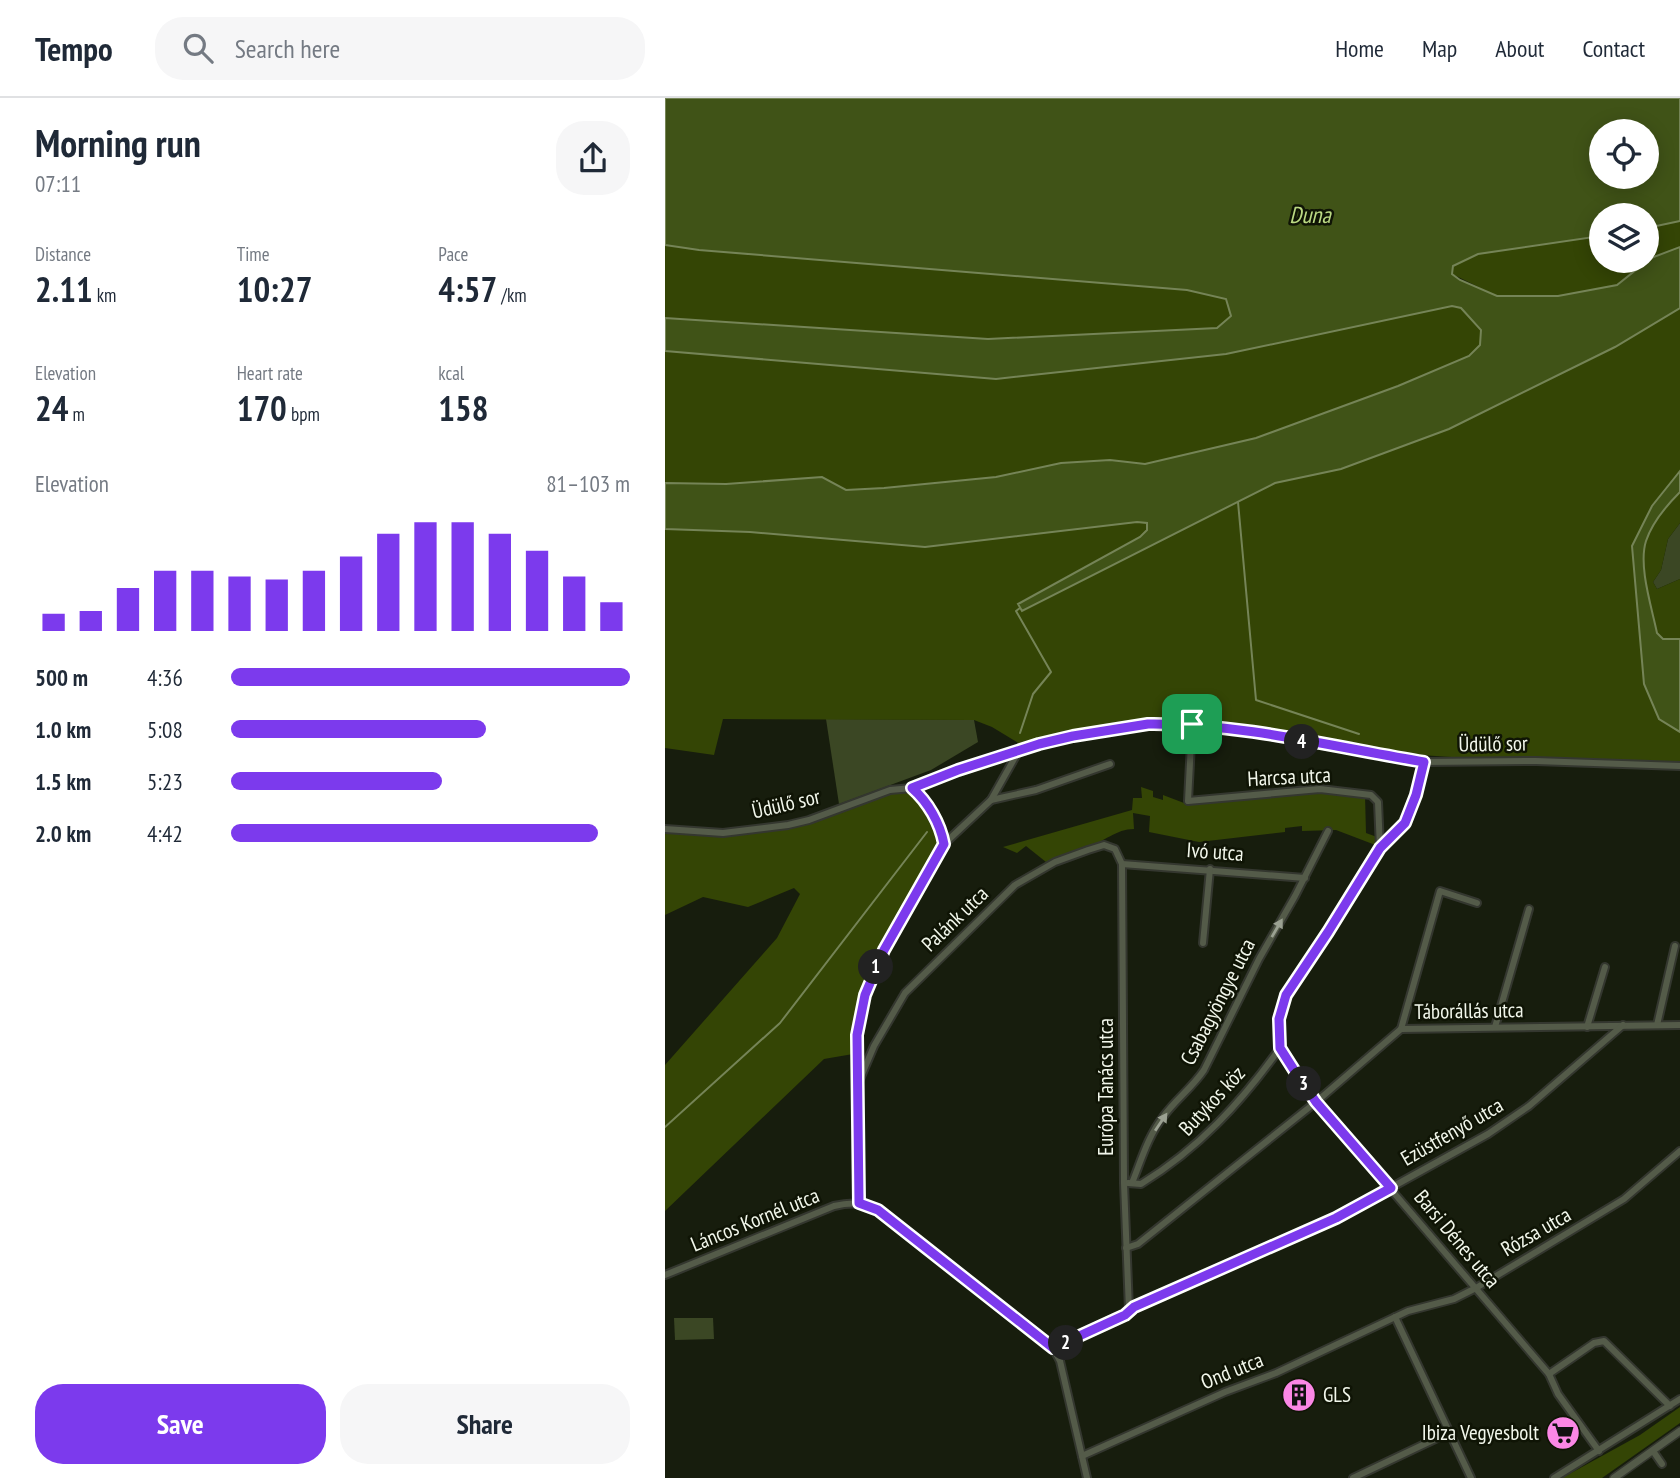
<!DOCTYPE html>
<meta charset="utf-8">
<style>
body{margin:0;font-family:"PT Sans Narrow",sans-serif;background:#f6f6f7;color:#1f2937;height:100vh;display:flex;flex-direction:column;font-size:26px;white-space:nowrap}
*{box-sizing:border-box;margin:0}
p{font-size:23px;color:#747a83}
.icon{flex:none;width:38px;height:38px;fill:none;stroke:currentColor;stroke-width:2;stroke-linecap:round;stroke-linejoin:round}
.map{position:relative;flex:1;overflow:hidden}
.drawer{display:flex;flex-direction:column;background:#fff;width:665px}
.drawer>*{flex:none}
.fabs{position:absolute;left:924px;top:21px;display:grid;gap:14px}
.fabs a{display:grid;place-items:center;width:70px;height:70px;border-radius:50%;background:#fff;box-shadow:0 4px 18px #0003;font-size:35px}
.pin{position:absolute;display:grid;place-items:center;width:60px;height:60px;color:#fff;margin:-30px;border-radius:14px;box-shadow:0 4px 10px #0006}
.km{position:absolute;width:35px;height:35px;margin:-18px;border-radius:50%;background:#222;color:#fff;font-size:19px;line-height:35px;text-align:center}
.round{display:grid;place-items:center;flex:none;width:74px;height:74px;border-radius:28px;background:#f6f6f7}
.headline{display:flex;align-items:center;justify-content:space-between;height:119px;padding:0 35px}
h1{font-size:38px;font-weight:800;line-height:52px}
.figures{display:grid;grid-template-columns:repeat(3,1fr);gap:10px;height:119px;padding:7px 35px}
.figures div{display:grid;align-content:center}
.figures b{font-size:35px;font-weight:800}
.figures small{font-size:19px;font-weight:400}
.figures p{font-size:19px}
.chart{height:196px;padding:14px 35px}
.chart p{display:flex;justify-content:space-between}
.chart svg{width:100%;height:126px;margin-top:7px;stroke:#7c3aed;stroke-width:6}
.cta{display:flex;gap:14px;margin-top:auto;padding:14px 35px}
.cta a{flex:1;height:80px;border-radius:28px;background:#7c3aed;color:#fff;font-size:28px;font-weight:800;line-height:80px;text-align:center}
.cta a+a{background:#f6f6f7;color:#1f2937}
ul{padding:0 35px;list-style:none;font-size:23px}
li{display:grid;grid-template-columns:112px 84px 1fr;align-items:center;height:52px}
li i{height:18px;border-radius:9px;background:#7c3aed}
header{display:flex;align-items:center;gap:42px;box-sizing:border-box;height:98px;padding:0 35px;background:#fff;border-bottom:2px solid #e0e1e3}
header strong{font-size:33px}
nav{display:flex;gap:38px;margin-inline-start:auto;font-size:24px}
.search{width:490px;height:63px;background:#f6f6f7;display:flex;align-items:center;gap:18px;box-sizing:border-box;padding:0 24px;border-radius:28px;color:#747a83;font-size:26px}
main{display:flex;flex:1;min-height:0}
.map>svg:first-child{display:block}
</style>
<header>
<strong>Tempo</strong>
<div class="search"><svg class="icon" aria-label="search" viewBox="0 0 24 24"><circle cx="10" cy="10" r="6"/><path d="M15 15l6 6"/></svg>Search here</div>
<nav><a>Home</a><a>Map</a><a>About</a><a>Contact</a></nav>
</header>
<main>
<section class="drawer">
<div class="headline"><div><h1>Morning run</h1><p>07:11</p></div><a class="round"><svg class="icon" aria-label="share" viewBox="0 0 24 24"><path d="M12 15V3M7 8l5-5 5 5M5 13v7h14v-7"/></svg></a></div>
<div class="figures">
<div><p>Distance</p><b>2.11<small> km</small></b></div>
<div><p>Time</p><b>10:27</b></div>
<div><p>Pace</p><b>4:57<small> /km</small></b></div>
</div>
<div class="figures">
<div><p>Elevation</p><b>24<small> m</small></b></div>
<div><p>Heart rate</p><b>170<small> bpm</small></b></div>
<div><p>kcal</p><b>158</b></div>
</div>
<div class="chart"><p><span>Elevation</span>81–103 m</p>
<svg viewBox="0 0 160 44" preserveAspectRatio="none"><path d="M5 44V38M15 44V37M25 44V29M35 44V23M45 44V23M55 44V25M65 44V26M75 44V23M85 44V18M95 44V10M105 44V6M115 44V6M125 44V10M135 44V16M145 44V25M155 44V34"/></svg>
</div>
<ul>
<li><b>500 m</b>4:36<i style="width:100%"></i></li>
<li><b>1.0 km</b>5:08<i style="width:64%"></i></li>
<li><b>1.5 km</b>5:23<i style="width:53%"></i></li>
<li><b>2.0 km</b>4:42<i style="width:92%"></i></li>
</ul>
<div class="cta"><a>Save</a><a>Share</a></div>
</section>
<div class="map">
<svg width="1015" height="1380" viewBox="0 0 1015 1380">
<rect width="100%" height="100%" fill="#171d0d"/>
<!-- green -->
<g fill="#3b4724">
<path d="M1015,425V481L992,491L988,484L996,472L1003,441Z"/>
<path d="M161,621L309,622L313,644L266,672L174,706Z"/>
<path d="M9,1220H48L49,1241L10,1242Z"/>
</g>
<!-- forest -->
<g fill="#344505">
<path d="M1015,123V149L986,160L952,187L893,198H832L787,176L788,168L812,156L936,138V163H982V130Z"/>
<path d="M0,147L34,152L522,192L562,201L566,218L552,230L323,241L0,220Z"/>
<path d="M787,207L796,210L816,232L815,247L805,258L733,288L591,340L480,366L445,362L396,365L331,379L219,390L181,392L157,379L61,386L0,385V253L331,281L561,256Z"/>
<path d="M1015,210V373L987,408L967,448L979,586L994,621L1015,634V668L801,660L710,654L536,619L465,624L355,646L327,629L309,622L58,621L49,657L0,650V431L85,434L260,449L472,424L482,425V432L475,439L353,505L358,513L610,385L676,371L784,331L950,249Z"/>
<path d="M1015,394V425L1003,441L996,472L988,484L992,491L1015,481V541H998L992,535C987,510 973,468 981,443C987,425 1002,407 1015,394Z"/>
<path d="M243,689L253,701L275,747L229,829L196,902L188,956L159,961L0,1113V967L112,840L135,796L129,790L83,809L38,799L0,817V735L52,737L140,726L233,690Z"/>
<path d="M476,689L488,693V699L498,702V697L519,705L654,693L700,697L701,735L712,739L713,748L671,732L637,733V728L620,730V734L534,744L484,734L485,718L468,715L469,731C451,731 439,744 423,749C408,754 395,757 381,764L361,748L352,755L338,749L467,712L468,700H477Z"/>
<path d="M1015,1309V1325L937,1380H897L975,1337Z"/>
</g>
<!-- water -->
<g fill="#405317" stroke="#758457" stroke-width="2" fill-rule="evenodd">
<path d="M0,0H1015V123L982,130V117H936V138L813,156L788,168L787,176L795,182L832,198H893L952,187L986,160L1015,149V210L950,249L784,331L676,371L610,385L357,513L353,506L475,439L482,432V425L472,424L260,449L85,434L0,431V385L61,386L157,379L181,392L219,390L331,379L396,365L445,362L480,366L591,340L733,288L804,258L815,247L816,232L796,210L787,208L561,256L331,281L0,253V220L323,241L552,230L566,218L561,201L522,192L34,152L0,147ZM982,33V79H936V33Z"/>
<path d="M1015,373V394C1002,407 987,425 981,443C973,468 987,510 992,535L998,541H1015V634L994,621L979,586L967,448L987,408Z"/>
</g>
<g fill="none" stroke-linecap="round" stroke-linejoin="round">
<!-- stream -->
<g stroke="#758457" stroke-width="2">
<path d="M573,404L591,602L694,636"/>
<path d="M355,510L351,513L386,574L368,596L355,635"/>
<path d="M0,1029L115,925L262,734"/>
</g>
<!-- minor casing -->
<g stroke="#34372f" stroke-width="10">
<g id="minor">
<path d="M527,626L523,703L655,691L706,697L713,704L715,750"/>
<path d="M759,664L751,697L740,725L715,750L663,834L621,897L614,921L615,950L651,1004L884,1276L893,1296L934,1353"/>
<path d="M326,702L371,692L445,666"/>
<path d="M0,731L58,735L123,727L144,722L225,692L247,690L293,672L374,646L408,638L483,627L527,626L574,633L759,664L871,663L1015,668"/>
<path d="M279,746L326,702L353,654"/>
<path d="M457,766L640,780"/>
<path d="M538,845L545,771"/>
<path d="M992,927L1010,848"/>
<path d="M830,929L864,811"/>
<path d="M922,929L940,869"/>
<path d="M736,931L775,793L812,805"/>
<path d="M192,988L209,948L240,895L350,787L390,764L423,752L439,747L450,751L457,766L459,1085L464,1212"/>
<path d="M463,1085L476,1086C533,1051 576,1005 615,950"/>
<path d="M467,1085C476,1063 483,1038 498,1019C510,1002 527,990 539,972L594,861L630,798L663,733"/>
<path d="M194,1105L192,937L200,897L219,852L279,746C275,725 263,704 247,690"/>
<path d="M461,1150L473,1146L651,1004L736,931L1015,927"/>
<path d="M0,1177L169,1108C191,1103 204,1105 222,1119L388,1250L395,1263L422,1380"/>
<path d="M730,1219L806,1380"/>
<path d="M388,1250L460,1217L469,1209L671,1120L823,1036L864,1008L958,927"/>
<path d="M884,1276L929,1245L939,1243L1005,1308"/>
<path d="M988,1353L997,1366"/>
<path d="M417,1358L560,1294L611,1275L743,1213L789,1201L811,1190L959,1101L1015,1053"/>
<path d="M688,1380L785,1334"/>
<path d="M889,1380L1015,1301"/>
</g>
</g>
<!-- tertiary casing -->
<g stroke="#34372f" stroke-width="10">
<path id="tertiary" d="M949,1380L1015,1333"/>
</g>
<!-- minor -->
<use href="#minor" stroke="#545b49" stroke-width="6"/>
<!-- tertiary -->
<use href="#tertiary" stroke="#545b49" stroke-width="7"/>
</g>
<!-- one-way arrows -->
<defs><path id="oneway-solid" d="M-6-.8H1V-3.2L6.5 0L1 3.2V.8H-6Z" transform="scale(1.75)"/></defs>
<g fill="#9ba192">
<use href="#oneway-solid" transform="translate(612 830) rotate(-60)"/>
<use href="#oneway-solid" transform="translate(496 1024) rotate(-56)"/>
</g>
<g fill="none" stroke-linecap="round" stroke-linejoin="round">
<!-- route casing -->
<g stroke="#fff" stroke-width="14">
<path id="route" d="M483,626C574,625 670,649 759,664L751,697L740,725L715,750L663,834L621,897L614,921L615,950L629,972L651,1004L726,1090L671,1120L469,1209L460,1217L388,1250L213,1112L194,1105L192,937L200,897L219,852L279,746C275,725 263,704 247,690L293,672L374,646L408,638Z"/>
</g>
<!-- route -->
<use href="#route" stroke="#7c3aed" stroke-width="9"/>
</g>
<!-- icons -->
<defs>
<g id="building-disc" transform="scale(1.75)"><circle r="9.5" fill="#fb87e5" stroke="#0f1405"/><path d="M-4-6H4V6H1V3H-1V6H-4ZM-2.5-4.3h1.7v1.8h-1.7ZM.8-4.3h1.7v1.8H.8ZM-2.5-1h1.7V.8h-1.7ZM.8-1h1.7V.8H.8Z" fill="#111"/></g>
<g id="supermarket-disc" transform="scale(1.75)"><circle r="9.5" fill="#fb87e5" stroke="#0f1405"/><path d="M-6-5.5h2.5l.6 2H6L4.5 2H-2.5L-4.4-4H-6ZM-1.5 3.2a1.3 1.3 0 1 0 .1 0ZM3 3.2a1.3 1.3 0 1 0 .1 0Z" fill="#111"/></g>
</defs>
<g fill-rule="evenodd">
<use href="#building-disc" x="634" y="1297"/>
<use href="#supermarket-disc" x="898" y="1335"/>
</g>
<g text-anchor="middle" stroke-width="5" stroke-linejoin="round" paint-order="stroke">
<!-- street labels -->
<g font-size="21" fill="#f2f7eb" stroke="#0f1405">
<text transform="translate(828 646) rotate(-1)" y="7">Üdülő sor</text>
<text transform="translate(624 679) rotate(-3)" y="7">Harcsa utca</text>
<text transform="translate(121 706) rotate(-13)" y="7">Üdülő sor</text>
<text transform="translate(550 754) rotate(4)" y="7">Ivó utca</text>
<text transform="translate(290 821) rotate(-44)" y="7">Palánk utca</text>
<text transform="translate(553 904) rotate(-63)" y="7">Csabagyöngye utca</text>
<text transform="translate(804 913) rotate(-1)" y="7">Táborállás utca</text>
<text transform="translate(441 989) rotate(-90)" y="7">Európa Tanács utca</text>
<text transform="translate(547 1003) rotate(-47)" y="7">Butykos köz</text>
<text transform="translate(787 1034) rotate(-30)" y="7">Ezüstfenyő utca</text>
<text transform="translate(90 1122) rotate(-22)" y="7">Láncos Kornél utca</text>
<text transform="translate(871 1134) rotate(-30)" y="7">Rózsa utca</text>
<text transform="translate(792 1141) rotate(50)" y="7">Barsi Dénes utca</text>
<text transform="translate(567 1273) rotate(-22)" y="7">Ond utca</text>
</g>
<!-- poi labels -->
<g font-size="21" fill="#f2f7eb" stroke="#0f1405" text-anchor="start">
<text x="658" y="1304">GLS</text>
<text x="874" y="1342" text-anchor="end">Ibiza Vegyesbolt</text>
</g>
<!-- water labels -->
<g font-size="23" font-style="italic" fill="#bbd983" stroke="#0f1405">
<text x="645" y="125">Duna</text>
</g>
</g>
</svg>
<div class="fabs">
<a><svg class="icon" aria-label="locate" viewBox="0 0 24 24"><circle cx="12" cy="12" r="6"/><path d="M12 2v4M12 18v4M2 12h4M18 12h4"/></svg></a>
<a><svg class="icon" aria-label="layers" viewBox="0 0 24 24"><path d="M12 4l9 5-9 5-9-5zM3 14l9 5 9-5"/></svg></a>
</div>
<div class="pin" style="left:527px;top:626px;background:#1e9e55"><svg class="icon" aria-label="arrive" viewBox="0 0 24 24"><path d="M6 21V4h12l-3 4 3 4H6"/></svg></div>
<b class="km" style="left:211px;top:869px">1</b>
<b class="km" style="left:401px;top:1245px">2</b>
<b class="km" style="left:639px;top:986px">3</b>
<b class="km" style="left:637px;top:644px">4</b>
</div>
</main>
